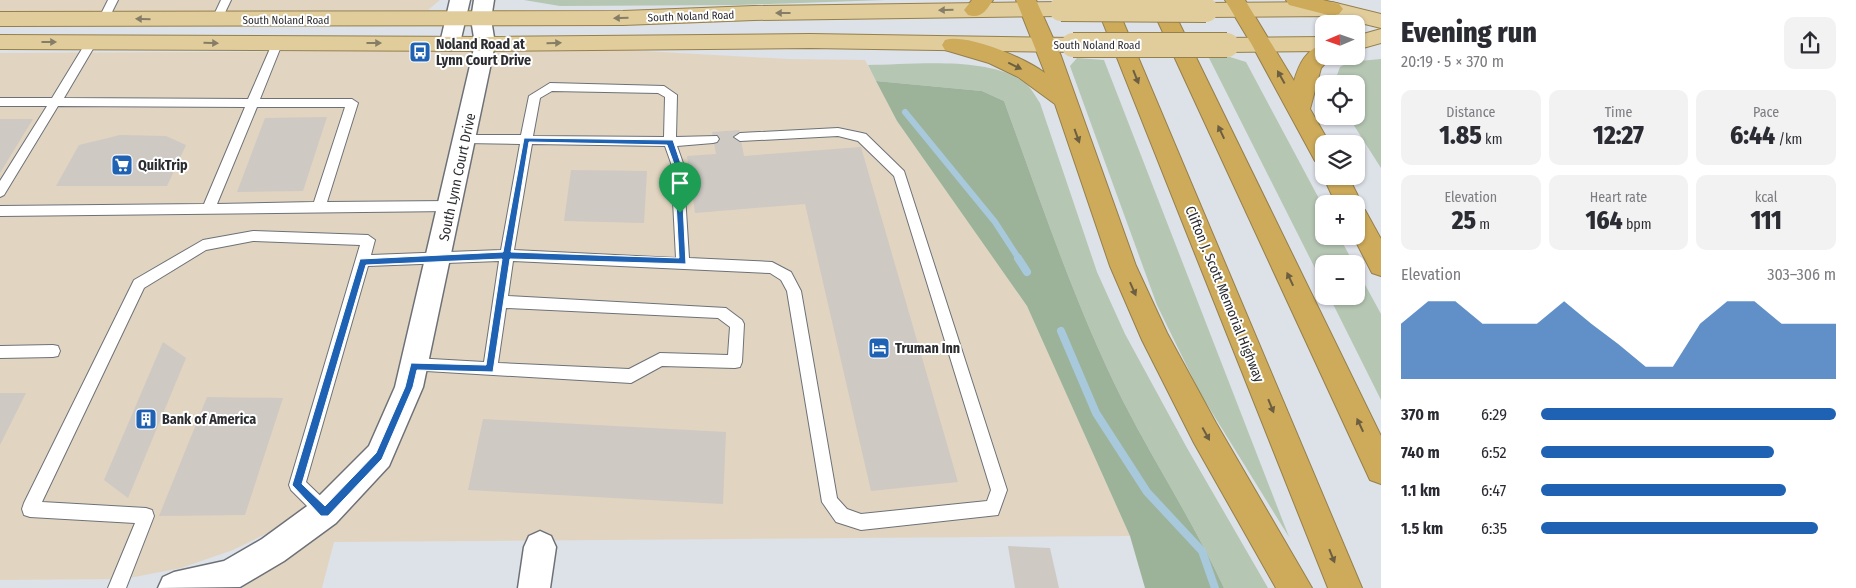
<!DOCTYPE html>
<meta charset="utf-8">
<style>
body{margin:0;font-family:"Fira Sans Condensed",sans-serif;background:#f2f2f3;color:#2b2b33;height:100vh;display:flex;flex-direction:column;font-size:19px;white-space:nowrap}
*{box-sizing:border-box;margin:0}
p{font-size:16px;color:#7c7c81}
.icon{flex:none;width:28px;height:28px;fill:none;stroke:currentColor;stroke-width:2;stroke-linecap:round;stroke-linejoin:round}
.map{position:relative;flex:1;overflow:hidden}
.sheet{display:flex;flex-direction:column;background:#fff;width:475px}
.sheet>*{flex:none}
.needle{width:32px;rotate:268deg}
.buttons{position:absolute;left:1315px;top:15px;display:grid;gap:10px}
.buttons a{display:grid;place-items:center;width:50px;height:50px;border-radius:10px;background:#fff;box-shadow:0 1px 4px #0004;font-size:25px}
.pin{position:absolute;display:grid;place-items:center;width:42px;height:42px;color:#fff;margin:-51px -21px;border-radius:50% 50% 50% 0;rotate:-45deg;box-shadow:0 0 5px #0007}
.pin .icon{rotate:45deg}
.round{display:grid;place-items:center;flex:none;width:52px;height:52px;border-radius:10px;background:#f2f2f3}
.headline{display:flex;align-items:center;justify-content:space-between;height:85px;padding:0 20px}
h1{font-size:28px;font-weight:800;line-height:38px}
.stats{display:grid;grid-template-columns:repeat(3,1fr);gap:8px;height:85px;padding:5px 20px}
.stats div{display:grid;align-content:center;border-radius:10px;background:#f2f2f3;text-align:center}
.stats b{font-size:25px;font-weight:800}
.stats small{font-size:14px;font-weight:400}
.stats p{font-size:14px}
.chart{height:140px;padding:10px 20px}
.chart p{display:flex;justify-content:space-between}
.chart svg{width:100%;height:90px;margin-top:5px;fill:#1f62b3;opacity:.7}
ul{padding:0 20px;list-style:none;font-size:16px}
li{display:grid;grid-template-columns:80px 60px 1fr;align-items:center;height:38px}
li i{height:12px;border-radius:6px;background:#1f62b3}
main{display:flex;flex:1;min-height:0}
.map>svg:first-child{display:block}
</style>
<main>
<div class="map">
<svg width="1381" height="588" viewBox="0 0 1381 588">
<rect width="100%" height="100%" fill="#dde1e8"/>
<!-- commercial -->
<g fill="#e1d5c1">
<path d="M0,0H440L428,10L0,12Z"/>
<path d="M625,50L789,59L865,60L897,121L1027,306L1130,536L334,542L322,588H242L323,533L300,511L278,528L233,550L181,568L124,579L0,580V53Z"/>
</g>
<!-- green -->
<g fill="#b5c6b3">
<path d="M524,0H885L737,5L560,6Z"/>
<path d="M1207,54L1230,57L1246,62L1324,208V236H1339L1354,264H1324V286Z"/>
<path d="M1077,58L1104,60L1289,537L1200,393L1157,305L1070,66Z"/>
<path d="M1381,59V168L1348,116H1356V84H1336V78L1340,67L1349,62Z"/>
<path d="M868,65C912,65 991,55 1026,84C1032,89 1036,97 1040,103L1097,272L1125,334L1187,448L1268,588H1224C1194,523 1155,464 1123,401C1075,305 1041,202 1004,101L982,91L876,81Z"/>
<path d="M1356,268L1381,314V400L1329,296H1356Z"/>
</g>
<!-- forest -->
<path fill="#9cb399" d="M876,81L982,91L1004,101C1041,202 1075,305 1123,401C1155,464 1194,523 1224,588H1145L1130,536L1027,306L897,121Z"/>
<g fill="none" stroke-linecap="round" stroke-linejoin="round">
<!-- stream-far1 -->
<path stroke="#a8c8dc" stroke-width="6" d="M905,112L995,222L1019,259"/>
<!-- stream -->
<g stroke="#a8c8dc" stroke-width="8">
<path d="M1018,258L1027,272"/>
<path d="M1061,331L1096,413L1147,492L1202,551L1215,588"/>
</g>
</g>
<!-- building -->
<g fill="#cfc9c4">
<path d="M327,117L303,191L237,192L265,118Z"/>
<path d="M0,119H33L0,173Z"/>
<path d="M739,130L744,156L861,147L958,482L871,491L805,204L695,213L687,156L716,154L712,132Z"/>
<path d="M120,135L166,136L186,145L167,186H56L79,145Z"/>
<path d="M571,170L647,171L644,223L564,221Z"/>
<path d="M163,342L186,358L128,498L104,480Z"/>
<path d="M0,393H26L0,445Z"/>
<path d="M207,397L283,398L245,515L159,516Z"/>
<path d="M483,419L726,432L723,504L468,490Z"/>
<path d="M1008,546L1050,548L1059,588H1015Z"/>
</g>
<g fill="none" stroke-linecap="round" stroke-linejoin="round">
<!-- lane casing -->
<g stroke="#6d7177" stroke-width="2">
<g id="lane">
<path d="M108,0H118L108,20L104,22L99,18Z"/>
<path d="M221,0H231L221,21L217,23L212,19Z"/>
<path d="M92,38L97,42L64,98L248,99L272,44L277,40L281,41L282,44L260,99H352L358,103L327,202L451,201L457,206L451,211L0,216V206L204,204L245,107L58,106L4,195L0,197V181L47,106H0V98H52L88,39ZM257,107H345L314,202L217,204Z"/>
<path d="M550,83L664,86L677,95L676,137L717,136L719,139L717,142L713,143L677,146L683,163L689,258L772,262L791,272L801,291L837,498L847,509L861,514L987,501L991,490L894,176L858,141L838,136L740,141L734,137L740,133L838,128L862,133L866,134L904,171L1007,490L998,515L861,530L836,522L822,502L787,291L781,280L770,273L513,261L508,296L726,308L742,320L744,324L742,362L740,367L735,368L662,366L631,383L409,370L407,365L409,360L414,358L484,362L499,261L368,266L306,482L331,506L333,512L331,518L325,520L319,518L291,490L289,485L360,245L253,241L206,250L144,288L42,502L146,508L152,510L154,516L126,588H108L135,523L30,517L24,515L22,509L24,503L134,280L203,240L253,231L368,235L375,240L371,255L501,250L520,144L465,143L459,139L465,135H521L529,96ZM552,91L658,93L665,97L664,137L533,136L540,98ZM532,144L665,146L671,163L676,258L514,250ZM506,308L718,318L730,327L728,355L660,353L629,369L498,363Z"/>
<path d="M53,345L58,346L60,351L58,356L53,357L0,358V346Z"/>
</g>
</g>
<!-- street casing -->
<g stroke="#6d7177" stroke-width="3">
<g id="street">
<path d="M450,0H470L460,43L457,48L450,50L443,48L440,43Z"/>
<path d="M474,0H494L491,19L495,44L423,387L389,466L336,523L284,561L240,587L158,588L163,577L174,572L224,561L262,539L314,501L369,446L395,387L475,44L471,19Z"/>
<path d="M540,531L551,536L556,547L550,588H518L524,547L529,536Z"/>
</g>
</g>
<!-- primary casing -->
<g stroke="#957f4b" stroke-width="2">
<g id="primary">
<path d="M1061,2L1068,4L1072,9L1068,14L1061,16L754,20L623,25L0,26V12L623,11L754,6Z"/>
<path d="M1332,2L1381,14V28L1332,16L1206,17L1199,15L1195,10L1199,5L1206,3Z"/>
<path d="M1381,29V43L1356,50V36Z"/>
<path d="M810,34L1073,38L1081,40L1084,45L1081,50L1073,52L810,48L485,51L0,49V35L485,37Z"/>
<path d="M1324,37V51L1227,52L1219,50L1216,45L1219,40L1227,38Z"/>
</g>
</g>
<!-- highway casing -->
<g stroke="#957f4b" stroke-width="2">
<g id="highway">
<path d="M972,0H993C986,11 981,19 968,15L964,10Z"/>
<path d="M1016,0H1036L1061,56L1136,266L1167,333L1216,423L1312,588H1276L1194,443L1142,340L1110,266L1055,104L1018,77L989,63L945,50L942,45L945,40C968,33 1026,59 1045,73Z"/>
<path d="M1094,0H1114L1362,588H1328Z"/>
<path d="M1148,0H1168L1381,436V484L1370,480Z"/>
<path d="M1225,0H1245L1294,81C1299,64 1306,49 1324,44V56H1332L1321,68L1310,109L1330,144H1324V164L1315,161L1252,45Z"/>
<path d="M1286,0H1323L1339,4L1343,9L1339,14L1332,16L1289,5Z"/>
<path d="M1324,174V176H1348L1362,204L1360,208L1365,210L1381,239V276L1372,273L1353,236H1356V204H1336L1323,176Z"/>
</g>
</g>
<!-- lane -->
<use href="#lane" fill="#fff" fill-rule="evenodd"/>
<!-- street -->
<use href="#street" fill="#fff" fill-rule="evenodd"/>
<!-- primary -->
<use href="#primary" fill="#e1cd9c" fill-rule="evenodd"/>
<!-- highway -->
<use href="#highway" fill="#cdab5a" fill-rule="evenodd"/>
<!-- primary-bridge casing -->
<g stroke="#957f4b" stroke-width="26" stroke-linecap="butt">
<g id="primary-bridge">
<path d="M1061,9L1206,10"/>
<path d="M1073,45H1227"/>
</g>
</g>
<!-- primary-bridge -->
<use href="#primary-bridge" stroke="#e1cd9c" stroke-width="24"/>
</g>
<!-- one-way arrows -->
<defs><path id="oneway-solid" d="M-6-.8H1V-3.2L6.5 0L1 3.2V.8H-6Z" transform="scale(1.25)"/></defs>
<g fill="#867d66">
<use href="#oneway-solid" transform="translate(946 10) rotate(179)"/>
<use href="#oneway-solid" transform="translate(783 13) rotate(180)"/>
<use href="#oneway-solid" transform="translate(621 18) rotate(179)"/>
<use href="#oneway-solid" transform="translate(143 19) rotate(-179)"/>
<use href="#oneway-solid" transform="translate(49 42)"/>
<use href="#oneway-solid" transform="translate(211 43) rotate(1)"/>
<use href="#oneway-solid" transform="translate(374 43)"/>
<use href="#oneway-solid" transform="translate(554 43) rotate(-1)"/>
</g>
<g fill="#6c5f41">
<use href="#oneway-solid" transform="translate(1015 66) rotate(26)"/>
<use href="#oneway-solid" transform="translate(1136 77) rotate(68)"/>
<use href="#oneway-solid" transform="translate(1281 77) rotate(-119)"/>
<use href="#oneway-solid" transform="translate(1221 132) rotate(-115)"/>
<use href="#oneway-solid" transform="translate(1077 136) rotate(70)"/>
<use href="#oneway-solid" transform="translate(1290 279) rotate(-115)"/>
<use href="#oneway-solid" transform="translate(1133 289) rotate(66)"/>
<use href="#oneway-solid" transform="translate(1271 406) rotate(68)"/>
<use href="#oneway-solid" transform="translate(1360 425) rotate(-115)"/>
<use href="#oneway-solid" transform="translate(1206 434) rotate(61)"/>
<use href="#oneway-solid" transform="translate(1332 556) rotate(68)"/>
</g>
<!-- route -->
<path fill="#1f62b3" stroke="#fff" fill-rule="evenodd" d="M524,138L673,140L681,164L686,264L510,259L493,372L417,370L413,387L382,459L328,516H321L292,485L360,259L503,252ZM529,142L667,145L674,164L679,258L511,252ZM502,259L486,365L411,363L405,387L376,453L325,506L302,484L366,265Z"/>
<!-- icons -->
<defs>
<g id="bus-square" transform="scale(1.125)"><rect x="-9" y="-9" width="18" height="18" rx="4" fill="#1f62b3" stroke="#fff"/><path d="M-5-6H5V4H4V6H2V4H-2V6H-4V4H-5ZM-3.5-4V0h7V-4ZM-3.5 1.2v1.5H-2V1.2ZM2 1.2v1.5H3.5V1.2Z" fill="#fff"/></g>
<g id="supermarket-square" transform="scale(1.125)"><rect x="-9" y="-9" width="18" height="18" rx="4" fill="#1f62b3" stroke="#fff"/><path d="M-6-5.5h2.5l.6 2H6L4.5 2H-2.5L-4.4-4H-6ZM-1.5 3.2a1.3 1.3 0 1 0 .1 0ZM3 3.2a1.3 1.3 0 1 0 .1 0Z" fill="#fff"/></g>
<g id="hotel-square" transform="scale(1.125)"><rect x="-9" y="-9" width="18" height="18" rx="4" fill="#1f62b3" stroke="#fff"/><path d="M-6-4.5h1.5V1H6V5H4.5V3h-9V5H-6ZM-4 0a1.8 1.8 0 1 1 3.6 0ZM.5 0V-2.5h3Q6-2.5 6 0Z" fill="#fff"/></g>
<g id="building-square" transform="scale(1.125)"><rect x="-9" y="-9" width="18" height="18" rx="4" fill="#1f62b3" stroke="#fff"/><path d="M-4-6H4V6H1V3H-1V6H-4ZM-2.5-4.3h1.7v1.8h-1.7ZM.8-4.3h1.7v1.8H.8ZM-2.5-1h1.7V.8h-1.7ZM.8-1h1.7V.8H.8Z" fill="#fff"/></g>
</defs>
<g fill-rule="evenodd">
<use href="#bus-square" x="420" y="52"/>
<use href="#supermarket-square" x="122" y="165"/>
<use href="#hotel-square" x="879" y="348"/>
<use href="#building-square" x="146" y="419"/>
</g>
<g text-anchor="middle" stroke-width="4" stroke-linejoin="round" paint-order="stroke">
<!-- far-street labels -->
<g font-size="11" fill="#2c2d30" stroke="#fff">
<text transform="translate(691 16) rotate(-2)" y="4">South Noland Road</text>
<text x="286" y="24">South Noland Road</text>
<text x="1097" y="49">South Noland Road</text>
</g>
<!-- poi labels -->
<g font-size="14" font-weight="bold" fill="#2c2d30" stroke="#fff" text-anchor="start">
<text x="436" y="49">Noland Road at<tspan x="436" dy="16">Lynn Court Drive</tspan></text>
<text x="138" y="170">QuikTrip</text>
<text x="895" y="353">Truman Inn</text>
<text x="162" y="424">Bank of America</text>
</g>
<!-- street labels -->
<g font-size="14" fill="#2c2d30" stroke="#fff">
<text transform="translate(457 177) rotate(-78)" y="5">South Lynn Court Drive</text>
<text transform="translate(1225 294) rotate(68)" y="5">Clifton J. Scott Memorial Highway</text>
</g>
</g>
</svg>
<div class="buttons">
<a><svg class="needle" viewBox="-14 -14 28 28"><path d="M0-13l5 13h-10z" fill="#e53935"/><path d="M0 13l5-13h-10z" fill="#7c7c81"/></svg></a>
<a><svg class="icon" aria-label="locate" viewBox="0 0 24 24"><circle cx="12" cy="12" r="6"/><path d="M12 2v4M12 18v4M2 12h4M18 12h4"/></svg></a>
<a><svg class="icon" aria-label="layers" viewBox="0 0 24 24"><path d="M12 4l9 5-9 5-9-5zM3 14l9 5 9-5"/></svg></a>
<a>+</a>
<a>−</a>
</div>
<div class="pin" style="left:680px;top:213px;background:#1e9e55"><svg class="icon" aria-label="arrive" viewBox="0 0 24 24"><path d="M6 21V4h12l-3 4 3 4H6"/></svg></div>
</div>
<section class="sheet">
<div class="headline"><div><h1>Evening run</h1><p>20:19 · 5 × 370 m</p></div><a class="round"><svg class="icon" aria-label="share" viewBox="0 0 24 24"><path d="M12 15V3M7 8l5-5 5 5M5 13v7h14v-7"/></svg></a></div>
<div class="stats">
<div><p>Distance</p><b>1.85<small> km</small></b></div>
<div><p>Time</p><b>12:27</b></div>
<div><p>Pace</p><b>6:44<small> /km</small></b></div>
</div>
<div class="stats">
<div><p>Elevation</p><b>25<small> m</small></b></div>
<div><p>Heart rate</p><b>164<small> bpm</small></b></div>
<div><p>kcal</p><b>111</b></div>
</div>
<div class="chart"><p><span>Elevation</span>303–306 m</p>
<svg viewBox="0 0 160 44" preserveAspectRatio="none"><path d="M0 44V17L10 6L20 6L30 17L40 17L50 17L60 6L70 17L80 27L90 38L100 38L110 17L120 6L130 6L140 17L150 17L160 17V44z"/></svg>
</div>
<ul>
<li><b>370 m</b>6:29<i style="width:100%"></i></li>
<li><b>740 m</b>6:52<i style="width:79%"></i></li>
<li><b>1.1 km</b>6:47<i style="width:83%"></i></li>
<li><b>1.5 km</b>6:35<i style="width:94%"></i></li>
</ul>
</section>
</main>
